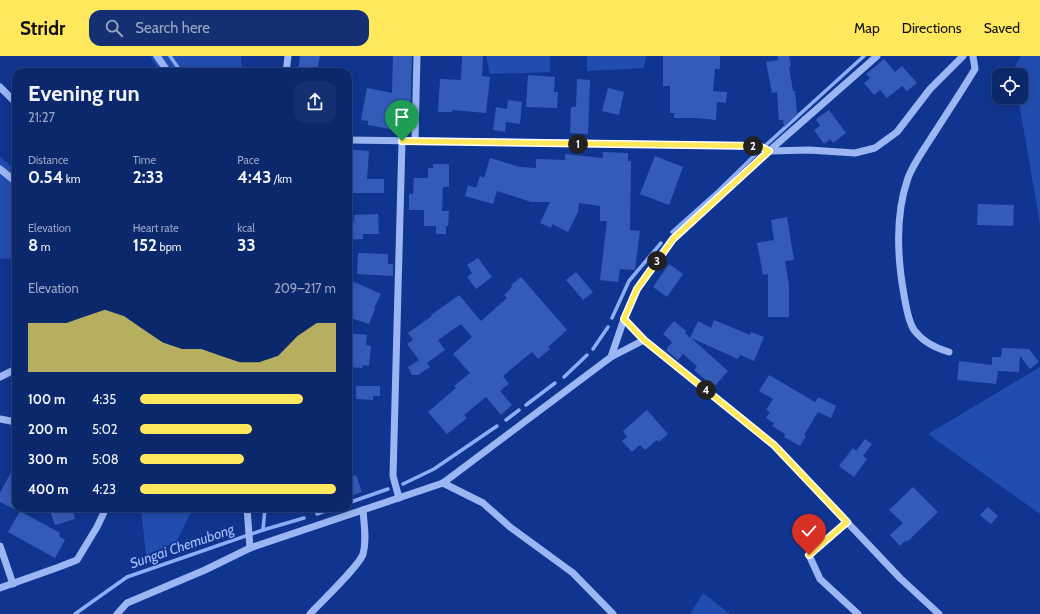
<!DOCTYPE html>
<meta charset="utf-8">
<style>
body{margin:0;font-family:Cabin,sans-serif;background:#153072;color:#f1f3f6;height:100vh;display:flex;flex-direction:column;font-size:15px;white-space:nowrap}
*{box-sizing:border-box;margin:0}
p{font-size:13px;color:#9aa6c2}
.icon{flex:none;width:22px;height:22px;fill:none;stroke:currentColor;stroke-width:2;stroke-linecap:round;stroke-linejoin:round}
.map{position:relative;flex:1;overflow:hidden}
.panel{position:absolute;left:12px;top:12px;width:340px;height:444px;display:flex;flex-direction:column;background:#0c286c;border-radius:12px;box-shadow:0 2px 10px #0003,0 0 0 1px #2c447f}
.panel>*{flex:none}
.tools{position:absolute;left:992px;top:12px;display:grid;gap:8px}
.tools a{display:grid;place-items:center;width:36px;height:36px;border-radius:8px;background:#0c286c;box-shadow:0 2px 10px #0003,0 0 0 1px #2c447f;font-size:20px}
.pin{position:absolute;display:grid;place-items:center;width:34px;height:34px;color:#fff;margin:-41px -17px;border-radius:50% 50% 50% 0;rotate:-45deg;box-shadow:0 0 4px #0007}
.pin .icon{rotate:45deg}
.km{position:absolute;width:20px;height:20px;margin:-10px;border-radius:50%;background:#222;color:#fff;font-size:11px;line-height:20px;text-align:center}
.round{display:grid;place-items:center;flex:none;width:42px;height:42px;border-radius:12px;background:#153072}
.head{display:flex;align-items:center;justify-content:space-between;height:68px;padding:0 16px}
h1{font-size:22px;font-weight:700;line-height:30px}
.stats{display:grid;grid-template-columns:repeat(3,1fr);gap:6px;height:68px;padding:4px 16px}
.stats div{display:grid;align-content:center}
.stats b{font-size:17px;font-weight:700}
.stats small{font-size:11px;font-weight:400}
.stats p{font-size:11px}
.chart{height:112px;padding:8px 16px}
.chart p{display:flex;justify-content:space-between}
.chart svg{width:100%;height:72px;margin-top:4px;fill:#ffe85c;opacity:.7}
ul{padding:0 16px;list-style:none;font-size:13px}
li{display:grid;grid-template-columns:64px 48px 1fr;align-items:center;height:30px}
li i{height:10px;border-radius:5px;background:#ffe85c}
header{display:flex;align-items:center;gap:24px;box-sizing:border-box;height:56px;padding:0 20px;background:#ffe85c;color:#111}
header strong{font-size:19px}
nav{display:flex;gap:22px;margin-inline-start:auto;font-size:14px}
.search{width:280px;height:36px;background:#153072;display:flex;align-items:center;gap:10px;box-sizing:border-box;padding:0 14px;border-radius:12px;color:#9aa6c2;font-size:15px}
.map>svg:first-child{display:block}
</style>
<header>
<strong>Stridr</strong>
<div class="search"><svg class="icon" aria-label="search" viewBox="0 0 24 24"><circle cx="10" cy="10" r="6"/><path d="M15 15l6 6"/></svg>Search here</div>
<nav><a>Map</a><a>Directions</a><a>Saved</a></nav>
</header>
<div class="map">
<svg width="1040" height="558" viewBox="0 0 1040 558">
<rect width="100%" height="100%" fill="#103590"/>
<!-- green -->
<g fill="#224db0">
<path d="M150,0H241L242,16H160Z"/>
<path d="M486,0H550V16L490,18Z"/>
<path d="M587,0H646L644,12L587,15Z"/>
<path d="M1021,0H1040V168L1018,41H1021V19H1014L1013,14Z"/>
<path d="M0,101L16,115V202L0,203Z"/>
<path d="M1040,311V458L928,378Z"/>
<path d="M141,452H193L176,486L146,499Z"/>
<path d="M703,537L730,558H690Z"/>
</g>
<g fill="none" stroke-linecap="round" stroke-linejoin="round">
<!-- stream -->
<g stroke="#8caef6" stroke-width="3.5">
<path d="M170,0L181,16"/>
<path d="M672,176L718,135L756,98L864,0"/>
<path d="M612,262L629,225L661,187"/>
<path d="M593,293L608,271"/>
<path d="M564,321L587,299"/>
<path d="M526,349L555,327"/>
<path d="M506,364L519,354"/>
<path d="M403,428L434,413L497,370"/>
<path d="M348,447L388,433"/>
<path d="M317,458L333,452"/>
<path d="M263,474L265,452"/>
<path d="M75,558L127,521L263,474L304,462"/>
</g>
</g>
<!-- building -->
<g fill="#345bb8">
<path d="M300,0H320L317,16H298Z"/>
<path d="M393,0H412L410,73H390L368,69V65L361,64L367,32L392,37Z"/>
<path d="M462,0H483L482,20L490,21L486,57L452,54V56H438L440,23L461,24Z"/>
<path d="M663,0H720V13H715L713,35L727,36L726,47L717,46L716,64L696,62H674V57H670V30H663Z"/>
<path d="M777,0H789L791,10L789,11L793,35H795L797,59L784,71L783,64H779L777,36L772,37L766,6L778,4Z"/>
<path d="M884,3L895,16L902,10L917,27L907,35L902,30L887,42L880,34L874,39L864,27L870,22L866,18Z"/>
<path d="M528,19L555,21L554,36H558L557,52L526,51Z"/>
<path d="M577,23L590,24L588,78L570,77L571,51H576Z"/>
<path d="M608,32L624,36L619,59L602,55Z"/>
<path d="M508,44L522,46L520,68L506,66L505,76L493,74L496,51L507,53Z"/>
<path d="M829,54L846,77L833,87L830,83L824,88L814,74L820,70L816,63Z"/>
<path d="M348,93L369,95L367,123H384V137H353L352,111H348Z"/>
<path d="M603,96L628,97V105H631L630,174L640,175L635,214L620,213L618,226L600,224L607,165H600V150L579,147L578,156L568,176L552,168L551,172L540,167L550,146H531L497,135L493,148L465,140L468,129L476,132L480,120L484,122L490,102L520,111L536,112V103L565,104V98L603,102Z"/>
<path d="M655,100L683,111L669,149L640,138Z"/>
<path d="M433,108H449V131H443L442,155H449L448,170H446V178H436V170H424V154H409V138H413L414,122H428V112H433Z"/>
<path d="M978,148L1014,149L1013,170L977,169Z"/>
<path d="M378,158L379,178H363V183L348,184V165H354V159Z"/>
<path d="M787,161L794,204L785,205L789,229V261H768V218L763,219L757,187L774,184L771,164Z"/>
<path d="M358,197L388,198V208H393V220L357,218Z"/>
<path d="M478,202L492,221L476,233L467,221L472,217L467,209Z"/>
<path d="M669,208L683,218L667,241L653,231Z"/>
<path d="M576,216L593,236L583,244L566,224Z"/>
<path d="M521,221L567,274L548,291L550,293L538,303L532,296L503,320L509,328L500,335L512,349L501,359L486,341L464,359L467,362L447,378L428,356L456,332L454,330L470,317L453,298L472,281L461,268L438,284L445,294L427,307L430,311L418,319H412L408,311L419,304L407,288L413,284L408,277L432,260L431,259L459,239L481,265L507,242L504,239L512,231L511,229Z"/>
<path d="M352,225L381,238L374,252L375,253L369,268L348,261V233Z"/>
<path d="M714,264L750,279L751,276L764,281L754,305L740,299L738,303L691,282L728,315L714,331L694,314L697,310L683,298L678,304L666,294L672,286L663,278L674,265L686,275L685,277L690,282L698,265L711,272Z"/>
<path d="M348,277L367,279L366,289L371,290L369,310L363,309L362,312L348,311Z"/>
<path d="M1002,292L1029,293L1039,306L1030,313L1020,300L1019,316L998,315L996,328L957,324L959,305L992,309V301H1001Z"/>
<path d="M769,319L815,346L818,341L836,350L831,362L818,356L804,379L806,380L800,390L784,381L785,378L772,370L774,367L766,362L770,356L766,354L773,343L759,335Z"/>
<path d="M356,330H380V340H373V344L356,343Z"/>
<path d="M647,354L668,378L659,386L657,384L645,394L640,389L632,396L622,385L627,381L623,375Z"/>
<path d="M865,383L872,388L863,400L867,403L854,421L839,410L853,392L856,395Z"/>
<path d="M16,407V454L0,446V437Z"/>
<path d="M356,419L362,436L348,441V422Z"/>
<path d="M913,431L938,456L907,486L906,484L900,490L890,479L903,467L889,454Z"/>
<path d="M988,451L998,460L991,468L980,459Z"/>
<path d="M49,452H72L75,463L55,469Z"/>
<path d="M20,455L60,477L59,480L65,484L55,502L8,476Z"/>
</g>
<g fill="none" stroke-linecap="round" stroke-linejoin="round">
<!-- minor -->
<g stroke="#9bb6f3" stroke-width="7">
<path d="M157,0L168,16"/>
<path d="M286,16L288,0"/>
<path d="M0,31L16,47"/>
<path d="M348,84L759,90L769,95L809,94L855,97L875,92L897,76L930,33L963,0"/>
<path d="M415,85L417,0"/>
<path d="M0,113L16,126"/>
<path d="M624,263L644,284L774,389L900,522L939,558"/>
<path d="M949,296C935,292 923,286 914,274C908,265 906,250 904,239C897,200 895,159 908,122C913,108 923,95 931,82C946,59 961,36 975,13L973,0"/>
<path d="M611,301L644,284"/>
<path d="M0,321L16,313"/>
<path d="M0,363L16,366"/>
<path d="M443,427L483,447L510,471L573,517L613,558"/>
<path d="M399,442L393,420L402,85"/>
<path d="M247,452L250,492"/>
<path d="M847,466L809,499L820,523L858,558"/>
<path d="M0,490L13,528"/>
<path d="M0,532L59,511L77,504L97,471L106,452"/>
<path d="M117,558L127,547L205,514L250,492L443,427L611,301L624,263L637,233L673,183L769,95L877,0"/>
<path d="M310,558C320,547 360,509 363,498C367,484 364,469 363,454"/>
</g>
</g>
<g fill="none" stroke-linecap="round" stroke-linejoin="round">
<!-- route casing -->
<g stroke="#fff" stroke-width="8">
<path id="route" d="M402,85L759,90L769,95L673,183L637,233L624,263L644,284L774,389L847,466L809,499"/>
</g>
<!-- route -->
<use href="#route" stroke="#ffe85c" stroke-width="5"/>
</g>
<g text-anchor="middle" stroke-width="3" stroke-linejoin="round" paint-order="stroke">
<!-- water labels -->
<g font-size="14" font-style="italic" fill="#a7c0fa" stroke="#103590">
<text transform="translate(182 490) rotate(-19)" y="5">Sungai Chemubong</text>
</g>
</g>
</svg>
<div class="tools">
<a><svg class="icon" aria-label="locate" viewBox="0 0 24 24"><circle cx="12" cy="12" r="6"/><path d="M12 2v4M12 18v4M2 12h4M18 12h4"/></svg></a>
</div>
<div class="pin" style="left:402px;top:85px;background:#1e9e55"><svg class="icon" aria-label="arrive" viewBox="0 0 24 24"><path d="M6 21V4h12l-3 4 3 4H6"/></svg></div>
<div class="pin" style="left:809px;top:499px;background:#d93025"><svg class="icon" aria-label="check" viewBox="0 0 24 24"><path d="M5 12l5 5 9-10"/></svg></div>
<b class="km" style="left:578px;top:88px">1</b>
<b class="km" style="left:753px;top:90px">2</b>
<b class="km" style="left:657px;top:205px">3</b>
<b class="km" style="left:706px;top:334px">4</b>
<section class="panel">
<div class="head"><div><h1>Evening run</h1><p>21:27</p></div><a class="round"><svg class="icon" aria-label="share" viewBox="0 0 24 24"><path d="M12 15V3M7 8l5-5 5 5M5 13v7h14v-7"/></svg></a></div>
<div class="stats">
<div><p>Distance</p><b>0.54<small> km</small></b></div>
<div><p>Time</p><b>2:33</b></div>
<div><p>Pace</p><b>4:43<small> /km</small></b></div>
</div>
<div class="stats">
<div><p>Elevation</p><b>8<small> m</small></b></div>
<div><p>Heart rate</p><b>152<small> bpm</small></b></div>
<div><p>kcal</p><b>33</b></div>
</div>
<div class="chart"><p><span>Elevation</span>209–217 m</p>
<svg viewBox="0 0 160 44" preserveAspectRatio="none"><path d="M0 44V14L10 14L20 14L30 10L40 6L50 10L60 18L70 26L80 30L90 30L100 34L110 38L120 38L130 34L140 22L150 14L160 14V44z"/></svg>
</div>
<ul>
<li><b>100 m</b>4:35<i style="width:83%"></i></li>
<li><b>200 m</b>5:02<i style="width:57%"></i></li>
<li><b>300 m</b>5:08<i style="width:53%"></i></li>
<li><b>400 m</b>4:23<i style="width:100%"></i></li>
</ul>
</section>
</div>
